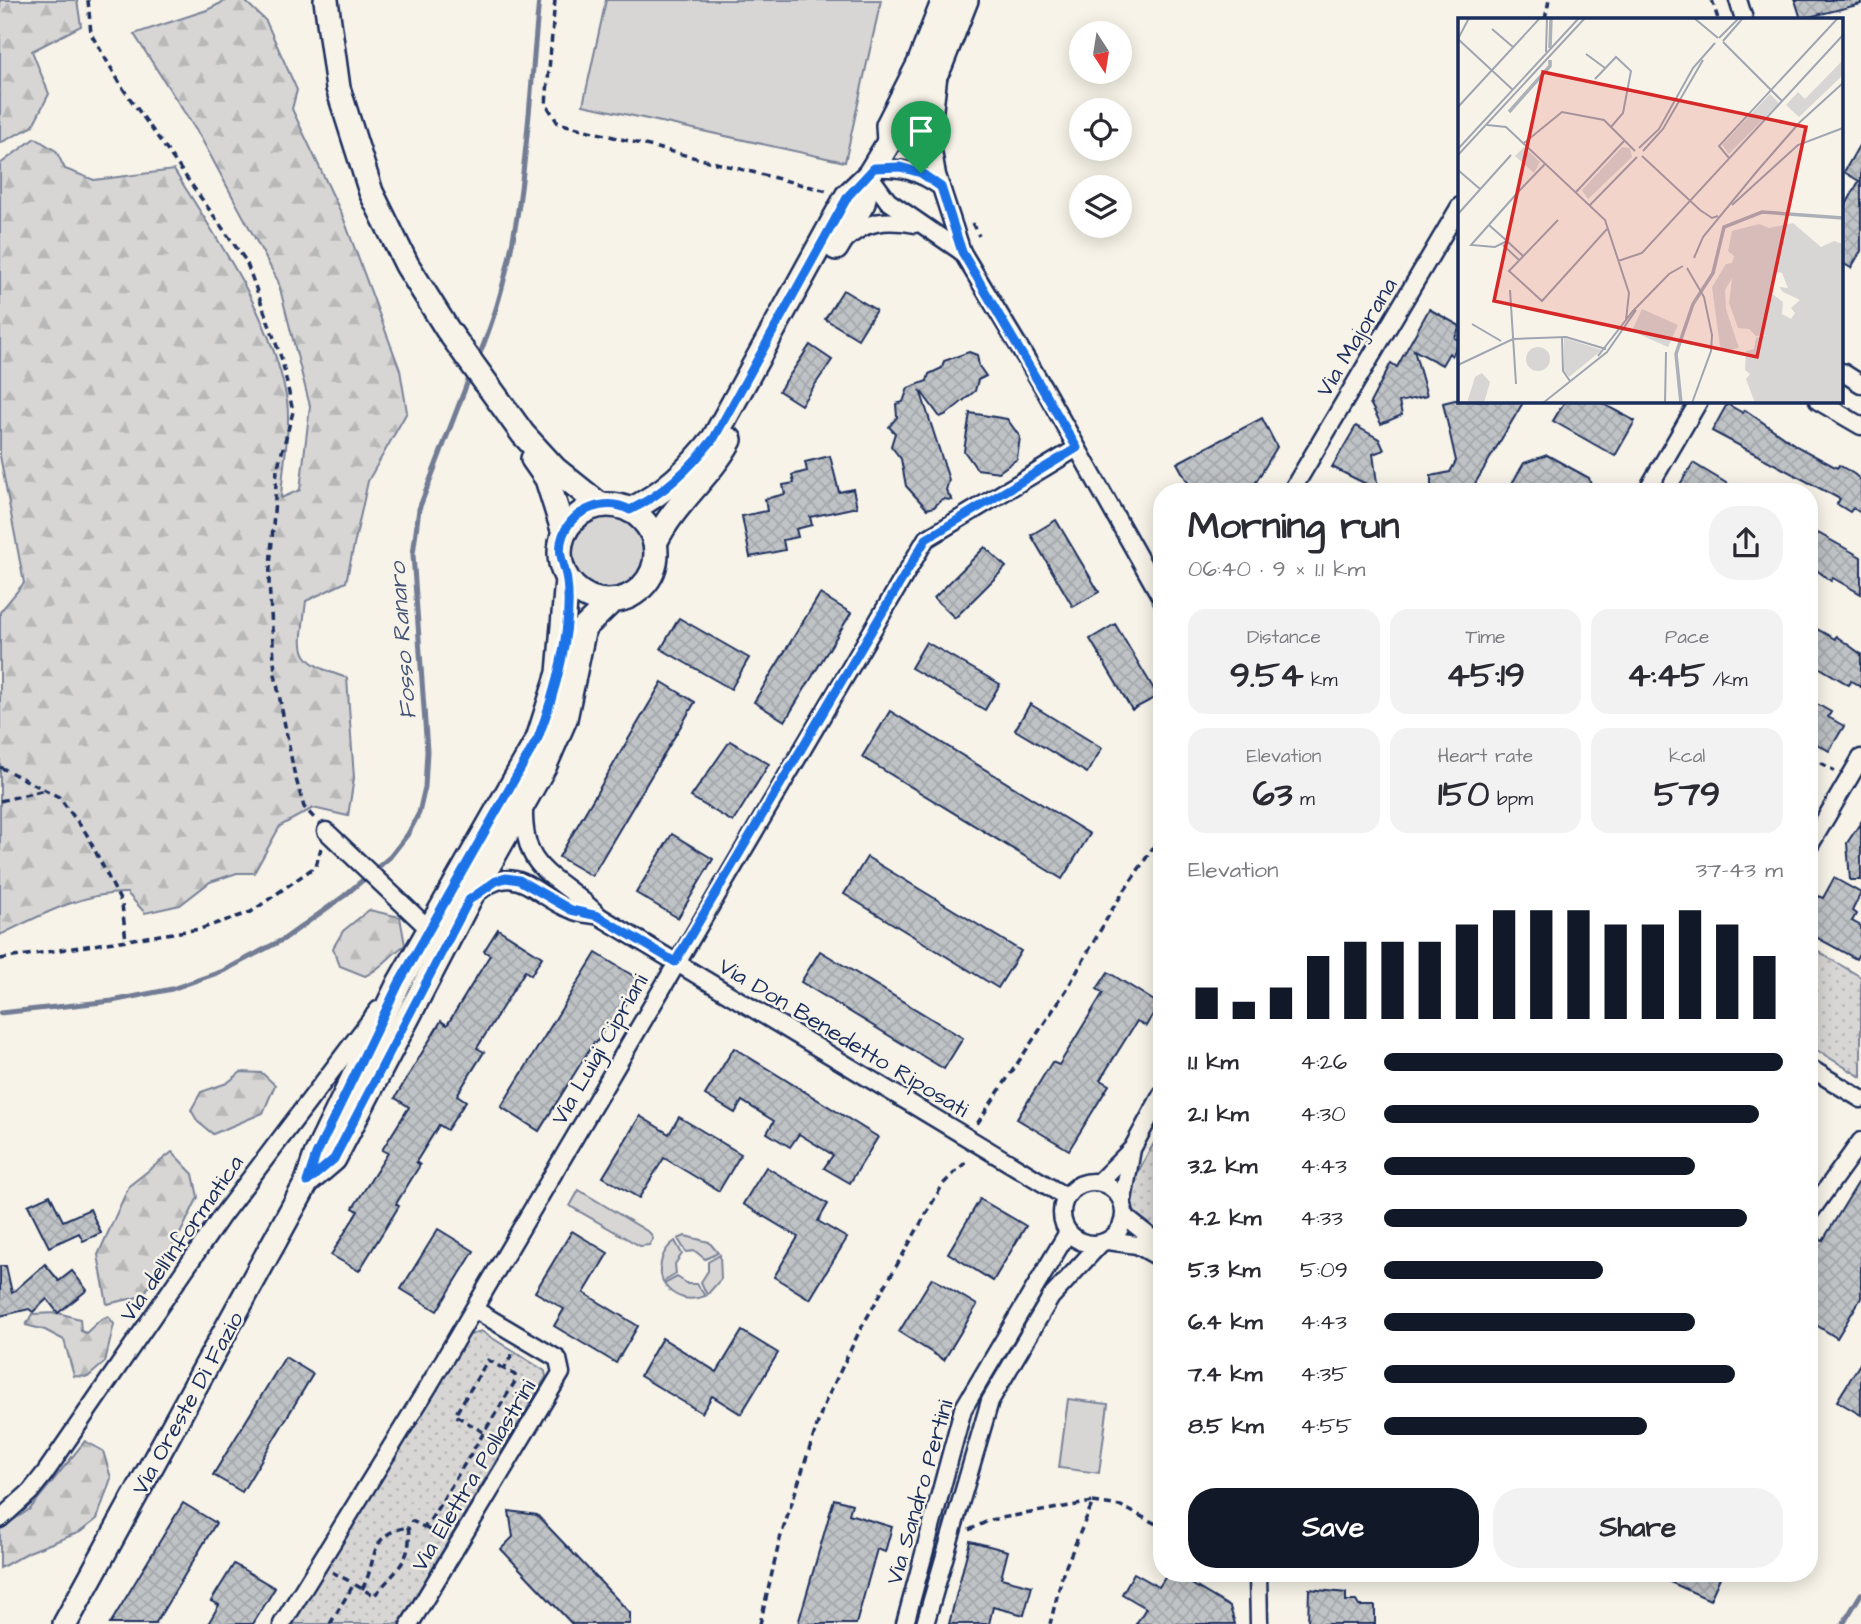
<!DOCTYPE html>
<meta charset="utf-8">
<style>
body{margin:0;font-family:"Architects Daughter",sans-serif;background:#f2f2f3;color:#2b2b33;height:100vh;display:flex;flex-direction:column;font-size:26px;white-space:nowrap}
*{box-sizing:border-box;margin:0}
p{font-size:23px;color:#7c7c81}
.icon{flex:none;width:38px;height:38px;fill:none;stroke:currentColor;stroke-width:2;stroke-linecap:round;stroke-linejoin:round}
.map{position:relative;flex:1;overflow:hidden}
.sheet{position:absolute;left:1153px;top:483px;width:665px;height:1099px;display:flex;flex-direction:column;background:#fff;border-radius:28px;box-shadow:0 4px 18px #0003}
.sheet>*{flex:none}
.needle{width:46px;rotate:168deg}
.fabs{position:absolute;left:1069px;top:21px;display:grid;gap:14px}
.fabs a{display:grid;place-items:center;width:63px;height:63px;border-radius:50%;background:#fff;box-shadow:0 4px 18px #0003;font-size:35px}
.pin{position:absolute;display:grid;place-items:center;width:60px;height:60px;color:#fff;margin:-72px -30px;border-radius:50% 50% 50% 0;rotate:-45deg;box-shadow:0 0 7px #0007}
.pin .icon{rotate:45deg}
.round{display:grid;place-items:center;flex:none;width:74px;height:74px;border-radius:28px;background:#f2f2f3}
.overview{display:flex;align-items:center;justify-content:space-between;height:119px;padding:0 35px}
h1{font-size:38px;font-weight:700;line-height:52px}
.metrics{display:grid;grid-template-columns:repeat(3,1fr);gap:10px;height:119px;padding:7px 35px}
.metrics div{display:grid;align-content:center;border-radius:18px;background:#f2f2f3;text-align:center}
.metrics b{font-size:35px;font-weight:700}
.metrics small{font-size:19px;font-weight:400}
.metrics p{font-size:19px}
.chart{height:196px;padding:14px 35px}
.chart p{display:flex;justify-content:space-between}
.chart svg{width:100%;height:126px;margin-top:7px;stroke:#111827;stroke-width:6}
.cta{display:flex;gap:14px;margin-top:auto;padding:14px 35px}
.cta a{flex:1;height:80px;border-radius:28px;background:#111827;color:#fff;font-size:28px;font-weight:700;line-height:80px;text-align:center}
.cta a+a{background:#f2f2f3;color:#2b2b33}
ul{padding:0 35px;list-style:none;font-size:23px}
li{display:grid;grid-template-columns:112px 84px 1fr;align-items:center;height:52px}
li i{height:18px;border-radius:9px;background:#111827}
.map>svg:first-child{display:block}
</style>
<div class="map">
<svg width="1861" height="1624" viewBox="0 0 1861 1624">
<defs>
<pattern id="forest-firs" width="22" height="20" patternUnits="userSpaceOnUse" patternTransform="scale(1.75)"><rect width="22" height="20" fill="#d7d6d4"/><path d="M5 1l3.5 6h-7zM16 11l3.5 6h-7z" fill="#b8b8b8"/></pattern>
<pattern id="park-dots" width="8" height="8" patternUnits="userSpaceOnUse" patternTransform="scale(1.75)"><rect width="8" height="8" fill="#d7d6d4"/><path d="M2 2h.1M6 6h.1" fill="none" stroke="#b8b8b8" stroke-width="1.8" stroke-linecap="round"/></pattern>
<pattern id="building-cross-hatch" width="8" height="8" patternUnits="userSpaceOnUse" patternTransform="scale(1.75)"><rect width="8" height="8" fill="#c0c3c5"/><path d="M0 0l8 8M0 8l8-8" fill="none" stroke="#a4a8ac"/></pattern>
</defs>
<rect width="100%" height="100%" fill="#f7f3e8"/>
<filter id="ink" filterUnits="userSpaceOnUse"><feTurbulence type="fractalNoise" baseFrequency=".0143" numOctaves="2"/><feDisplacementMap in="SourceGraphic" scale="14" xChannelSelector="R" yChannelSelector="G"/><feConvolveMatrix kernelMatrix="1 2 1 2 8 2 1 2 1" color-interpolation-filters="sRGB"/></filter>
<g filter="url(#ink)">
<!-- green -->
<g fill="#d7d6d4" stroke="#798299" stroke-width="2">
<path d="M606,0H881L845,162L583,105Z"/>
<circle cx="608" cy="552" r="37"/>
<path d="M579,1190L650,1233L653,1239L649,1245L640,1246L570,1206Z"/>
<path d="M685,1236L709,1242L718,1253L705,1259L695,1251L686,1252L678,1239Z"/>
<path d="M675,1241L682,1254L675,1264L676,1274L663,1282C657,1266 662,1250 675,1241Z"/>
<path d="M720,1255L721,1279L707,1295L701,1282L708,1271V1262Z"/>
<path d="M677,1277L688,1284H697L705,1296C689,1302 674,1298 664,1284Z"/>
<path d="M1068,1399L1108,1404L1099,1473L1059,1468Z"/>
</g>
<!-- forest -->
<g fill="url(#forest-firs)" stroke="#798299" stroke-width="2">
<path d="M0,0H77L81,26L32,51L49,94L32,127L0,143Z"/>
<path d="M227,0H244L266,21L297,90L292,109L343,217L400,370L407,412L368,481L346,582L306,601C300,653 292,660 347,678L354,778L348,816L313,808L280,826L254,873H237L210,882L180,905L145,913L127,893C83,892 39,916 0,935V612L24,583L0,456V164L35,138L56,151L65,169L94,180L174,170C219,242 272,316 287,401C291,428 282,470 281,498L300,490L310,406L278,281L201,138L134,34L207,10Z"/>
<path d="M369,910L400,917L405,945C390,955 381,969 365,976L340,966L333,948L343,931Z"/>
<path d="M241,1072L262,1073L275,1085L263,1113L213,1134L198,1122L191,1110L201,1092L227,1083Z"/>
<path d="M172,1152L193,1174L198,1197L180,1234L143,1296L107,1304L98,1255L129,1186Z"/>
<path d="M58,1313L80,1319L81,1331L86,1333L100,1320L108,1316L114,1324L105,1362L88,1377L74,1376L64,1340L45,1330L26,1325L32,1314Z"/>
<path d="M85,1441L103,1451L111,1478L97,1519L80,1532L29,1552L0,1568V1529L30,1509Z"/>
</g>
<!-- park -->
<g fill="url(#park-dots)" stroke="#798299" stroke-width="2">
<path d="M1810,947L1861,977V1077L1810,1046Z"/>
<path d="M1162,1130V1234C1105,1211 1142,1165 1162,1130Z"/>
<path d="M481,1331L545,1371L546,1377L399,1624H293L464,1337Z"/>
</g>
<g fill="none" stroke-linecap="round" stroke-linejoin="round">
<!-- stream -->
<g stroke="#727c95" stroke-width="5">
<path d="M478,358C526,247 527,119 539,0"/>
<path d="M0,1013L112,1001L172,989L223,971L284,939L344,896L390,857L408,834L419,813L425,787L427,751L413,554L419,509L471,373"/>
<path d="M1843,1624L1861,1594"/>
</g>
</g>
<!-- building -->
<g fill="url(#building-cross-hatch)" stroke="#1b2f5e" stroke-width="2">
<path d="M1795,0H1861V4L1801,19Z"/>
<path d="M1861,142V251L1851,268L1842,263V212L1859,181L1844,172Z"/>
<path d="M843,290L876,310L858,339L825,319Z"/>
<path d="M1429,309L1460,326L1455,338L1460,341L1452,356L1449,353L1442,365L1414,350L1427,396L1399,402L1402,415L1381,424L1370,403L1391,363L1397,367Z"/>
<path d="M810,345L832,360L801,405L779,391Z"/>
<path d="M969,352L977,355L979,366L986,376L978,380L975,391L947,414L940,417L920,390L949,480L946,490L952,500L942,499L934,507L927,509L906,486L901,459L891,446L895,433L889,427L897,417L896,404L903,402L908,388L927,381L929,374L942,368L944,361Z"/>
<path d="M1455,400L1524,401L1470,492H1431V476L1450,472L1456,461L1443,403Z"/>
<path d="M1565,401H1598L1635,421L1615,456L1553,421Z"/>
<path d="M1727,404L1743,413L1745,410L1798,447L1837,468L1839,465L1854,474L1861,480V513L1853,508L1850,512L1837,504L1840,499L1712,431Z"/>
<path d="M970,413L1007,419L1020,437L1017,459L999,472L977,469L964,451Z"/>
<path d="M1262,418L1277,447L1250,492H1193L1177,463Z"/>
<path d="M1356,426L1379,439L1384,450L1373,454L1378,490L1332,467Z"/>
<path d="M1547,455L1589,478L1593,492H1562L1560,485L1537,492H1507L1524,463Z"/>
<path d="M830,456L839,492L853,489L857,507L810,517L812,525L796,529L798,537L783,540L785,550L750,557L742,516L767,511L765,499L785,494L783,485L794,483L792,475L807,471L805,462Z"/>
<path d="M1693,463L1741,492H1688L1679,486Z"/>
<path d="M1056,520L1099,592L1073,607L1031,535Z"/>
<path d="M1810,532L1816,536L1818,533L1861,557V594L1833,578L1831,581L1810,565Z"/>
<path d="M985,547L1006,567L955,618L934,598Z"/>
<path d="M820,594L851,613L785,721L754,702Z"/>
<path d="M679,618L749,658L731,689L661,649Z"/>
<path d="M1115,624L1158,696L1132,710L1090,639Z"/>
<path d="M1810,625L1835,639L1836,636L1861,654V687L1851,681L1849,685L1810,662Z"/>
<path d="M926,642L1000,684L985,710L911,668Z"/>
<path d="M662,682L695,702L592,876L559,857Z"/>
<path d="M1030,704L1102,748L1087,773L1015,730Z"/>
<path d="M1817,704L1831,712L1828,717L1844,726L1829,751L1810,740V705L1815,708Z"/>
<path d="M890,711L1090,834L1062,879L862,757Z"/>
<path d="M730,741L769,764L733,822L691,797Z"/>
<path d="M1861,822V880H1850L1847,843Z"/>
<path d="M672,834L713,859L678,918L636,893Z"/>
<path d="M867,857L1021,951L998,988L844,894Z"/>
<path d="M1834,878L1861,893L1852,911L1856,914L1852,921L1861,926V950L1856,959L1810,934V912L1818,896L1823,898Z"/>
<path d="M498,929L542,957L531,975L525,971L477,1048L484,1052L457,1095L466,1101L447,1130L439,1125L416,1162L420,1165L396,1204L399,1206L359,1271L331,1255L358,1211L353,1208L388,1153L382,1150L409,1107L395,1098L441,1021L447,1025L490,955L484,951Z"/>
<path d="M820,951L963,1038L944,1069L801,982Z"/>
<path d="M596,953L640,980L611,1027L607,1025L596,1043L594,1042L539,1131L501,1107Z"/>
<path d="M1108,972L1159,1004L1146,1026L1137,1021L1100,1080L1109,1085L1069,1150L1017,1119L1052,1062L1059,1065L1103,993L1097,989Z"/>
<path d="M734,1048L878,1137L850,1183L824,1168L833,1155L799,1134L790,1147L767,1133L774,1121L742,1101L735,1113L705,1095Z"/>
<path d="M640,1116L669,1134L679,1117L741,1154L719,1191L664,1158L639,1198L603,1177Z"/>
<path d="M766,1167L828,1204L818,1221L847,1238L810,1299L774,1277L798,1237L743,1204Z"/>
<path d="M1861,1178V1298L1837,1338L1810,1321V1232L1823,1240Z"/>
<path d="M50,1195L63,1221L90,1209L101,1233L83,1241L79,1233L49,1247L28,1205Z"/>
<path d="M980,1199L1026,1226L993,1281L948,1253Z"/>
<path d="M438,1229L474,1251L437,1311L401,1289Z"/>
<path d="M572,1231L608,1253L584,1293L638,1326L616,1363L554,1326L564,1309L535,1292Z"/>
<path d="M45,1264L59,1281L72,1271L87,1290L58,1313L47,1299L33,1312L29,1309L0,1316V1266H6L12,1293Z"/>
<path d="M932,1278L977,1305L944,1360L899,1332Z"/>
<path d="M742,1331L778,1353L741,1414L712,1396L702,1413L640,1376L662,1338L717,1372Z"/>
<path d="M285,1357L313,1374L242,1492L213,1475Z"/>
<path d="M1861,1362V1415L1837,1401Z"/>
<path d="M834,1499L852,1504L849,1514L892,1527L885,1552L877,1549L856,1624H798Z"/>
<path d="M183,1503L216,1523L155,1624H110Z"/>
<path d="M509,1511L537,1515L630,1613V1624H572L501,1549L513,1537Z"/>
<path d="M970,1541L1008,1551L1001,1578L1032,1586L1024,1615L993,1607L989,1624H949Z"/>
<path d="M234,1564L275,1588L253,1624H208L219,1605L211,1601Z"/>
<path d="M1134,1573L1159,1587L1168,1573H1196L1190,1583L1230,1607L1235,1624H1136L1146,1608L1122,1594Z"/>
<path d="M1650,1573H1722L1710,1600Z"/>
<path d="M1309,1589L1346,1593V1601H1356L1359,1606H1375V1624H1308Z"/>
</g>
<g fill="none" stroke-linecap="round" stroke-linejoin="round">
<!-- street casing -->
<g stroke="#1b2f5e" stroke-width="21">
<g id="street">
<path d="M1738,0L1744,19"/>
<path d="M938,79L931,139L937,175L962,252L1042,385L1162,599"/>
<path d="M874,168C902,167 918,171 941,187"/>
<path d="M869,175L888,201L962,252"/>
<path d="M845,240C866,220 887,219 915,224"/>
<path d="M1842,372L1861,384"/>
<path d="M1818,401L1861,426"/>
<path d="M1291,492L1460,206"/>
<path d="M1646,492L1699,401"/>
<path d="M524,807C522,877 559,873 599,916L1066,1197"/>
<path d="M326,831L429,929"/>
<path d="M1810,845L1861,758"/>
<path d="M475,895C517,858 533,896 572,910C580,914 590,914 599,916"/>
<path d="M1810,1068L1861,1099"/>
<circle cx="1093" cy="1213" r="31"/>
<path d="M1099,1182L1130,1151"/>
<path d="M1123,1200L1132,1149L1162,1094"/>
<path d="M1810,1212L1861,1141"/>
<path d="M1125,1217L1162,1246"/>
<path d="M1108,1241L1137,1245L1162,1259"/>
<path d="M0,1519L30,1492L45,1473L221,1217L378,1010"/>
<path d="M1258,1573L1259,1624"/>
<path d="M282,1624L428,1387L926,539L1077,448"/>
<path d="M410,1624L561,1373L558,1359L474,1309"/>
<path d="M905,1624L963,1409L1068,1232"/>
<path d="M925,1624L990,1401L1051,1297L1100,1244"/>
</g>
</g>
<!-- secondary casing -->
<g stroke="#1b2f5e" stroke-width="28">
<g id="secondary">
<path d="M326,0L338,88L371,192L407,265L447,329L523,434L555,469L600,505"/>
<path d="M889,142L888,125L919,64L944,0"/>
<path d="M836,248L863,203L869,175"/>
<path d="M533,459L547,479L564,533"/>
<circle cx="608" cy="553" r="48"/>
<path d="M630,510C665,493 690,468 714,438L847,196L869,175L889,142L904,131L940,66L966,0"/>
<path d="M655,543C674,503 709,478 730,440"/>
<path d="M307,1182L334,1159L469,900L545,765L565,719L584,628L612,601"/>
<path d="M65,1624L307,1182L316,1155L399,983L538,739L559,673L567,579"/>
</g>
</g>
<!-- path -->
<g stroke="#1b2f5e" stroke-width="3.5" stroke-dasharray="7 5" stroke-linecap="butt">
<path d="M88,0L91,34L124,90L246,261L282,360L293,412L277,470L269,582L275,674L294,772L304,807L316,820"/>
<path d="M555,0L546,104L558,123L827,191"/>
<path d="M1712,0L1718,19"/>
<path d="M1545,19L1549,0"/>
<path d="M972,223L979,236"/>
<path d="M1810,757L1835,771"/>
<path d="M0,767L59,797L86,833L122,904L126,941"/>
<path d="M0,801L45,790"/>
<path d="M0,959L200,929L251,912L316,866L321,848"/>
<path d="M977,1124L1067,989L1113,908L1162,834"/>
<path d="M483,1432L455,1415L488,1360L504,1369"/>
<path d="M1093,1502L1121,1506L1162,1527"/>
<path d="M424,1527L444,1538"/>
<path d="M969,1530L990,1520L1093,1502L1063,1573L1050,1624"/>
<path d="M332,1572L353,1583"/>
<path d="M362,1589C378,1563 366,1534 408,1527"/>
<path d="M330,1624L354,1584L374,1596C394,1572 414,1560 408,1527L412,1521L424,1527L431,1519L516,1380L515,1375L504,1369L514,1351"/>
<path d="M760,1624L780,1539L823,1407L860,1330L943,1184L968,1160"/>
</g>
<!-- street -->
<use href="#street" stroke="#f7f3e8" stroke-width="16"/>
<!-- secondary -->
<use href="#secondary" stroke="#f7f3e8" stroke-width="23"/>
</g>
</g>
<g fill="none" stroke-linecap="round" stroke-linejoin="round" filter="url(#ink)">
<!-- route casing -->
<g stroke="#fff" stroke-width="14">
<path id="route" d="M900,167L921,173L941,187L962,252L1077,448L926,539L675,962L598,916L571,910L519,880L506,878L496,881L469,900L334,1159L307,1182L316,1155L399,983L538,738C555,693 573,630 567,581C565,564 556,554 563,535C573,509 606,497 630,510C665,493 690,468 714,438L848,196L874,168Z"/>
</g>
<!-- route -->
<use href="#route" stroke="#1a73e8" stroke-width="9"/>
</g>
<g text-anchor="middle" stroke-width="5" stroke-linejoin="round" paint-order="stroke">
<!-- street labels -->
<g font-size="23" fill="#1b2f5e" stroke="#f7f3e8">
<text transform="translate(1356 337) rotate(-59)" y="8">Via Majorana</text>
<text transform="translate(844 1037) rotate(31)" y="8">Via Don Benedetto Riposati</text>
<text transform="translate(599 1049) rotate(-60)" y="8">Via Luigi Cipriani</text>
<text transform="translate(181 1238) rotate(-55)" y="8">Via dell'Informatica</text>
<text transform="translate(187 1403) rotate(-61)" y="8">Via Oreste Di Fazio</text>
<text transform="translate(473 1475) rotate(-59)" y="8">Via Elettra Pollastrini</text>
<text transform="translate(919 1492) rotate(-74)" y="8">Via Sandro Pertini</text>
</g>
<!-- water labels -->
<g font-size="24" font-style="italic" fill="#465679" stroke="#f7f3e8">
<text transform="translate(402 641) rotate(-94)" y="8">Fosso Ranaro</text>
</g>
</g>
<!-- overview -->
<g transform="translate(1458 18)">
<rect width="385" height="385" fill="#f7f3e8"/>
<path d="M385,42V57L341,99L328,87L340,74L347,81ZM184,291L220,307L210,329L174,313ZM106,320L144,332L111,359L106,353ZM68 341a12 12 0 1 1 24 0a12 12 0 1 1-24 0ZM24,355L32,364L26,385H9L17,359Z" fill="#d7d6d4"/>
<path d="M335,205L363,229L376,223L385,226V385H297L288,361L292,356L287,352L288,333L296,331L298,320L309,317L298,318L291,311L280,310L271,285L274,260L267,272L268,291L281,330L265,333L262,328L254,269L268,246L274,245L276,238L270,233L274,213L301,206L311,210ZM317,253L324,255L330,270L321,269L325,274L342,282L333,290L337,295L333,301L324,296L325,284L313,275Z" fill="#d7d6d4" fill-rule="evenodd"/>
<path d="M312,76L321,85L271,136L264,127ZM66,129L82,144L76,155L57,138ZM164,129L172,130L174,139L130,181L124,172Z" fill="#d7d6d4"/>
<path fill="none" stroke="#acb0b9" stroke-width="3.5" d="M92,30L93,0M51,94L92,48V42M223,385L218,336L235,286L255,255L266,209L304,194L385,200"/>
<path fill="none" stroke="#9fa5b1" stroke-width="2" d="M11,0L0,21L55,72M236,0L260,20M34,11L55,29M261,20L281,0M265,23L285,0M265,24L324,83M88,34L89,0M128,36L147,50M137,61L158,39L173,53L165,95L153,109M0,89L82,0M29,107L48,109L147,202L171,275L168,302M66,125L104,94L146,102L177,133M181,130L201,111L235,50L257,25M0,131L121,0M185,133L205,111L245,42M0,137L127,0M184,138L242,192L254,200L260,198M271,140L261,128L380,0M0,152L22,171M118,174L167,122M132,187L179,139M274,187L340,127L385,110M0,196L53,137M100,202L51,253L84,283L149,211M31,207L49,223L37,229L13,227L61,173L87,146M49,223L65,238M45,227L61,242M236,240L245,219L300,152L342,104L385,65M160,243L184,235L385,17M229,250L246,279L254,317L253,333L234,385M52,272L58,366M14,306L43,323M104,319L105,353L112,363M140,338L175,293L211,256L225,248M0,347L55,321L108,319L148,331M85,385L149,334L178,292M207,385L208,334"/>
<path fill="#d62828" fill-opacity="0.15" stroke="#d62828" stroke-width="3.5" d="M85,54L348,109L299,339L36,283Z"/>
<rect width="385" height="385" fill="none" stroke="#1b2f5e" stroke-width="3.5"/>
</g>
</svg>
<div class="fabs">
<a><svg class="needle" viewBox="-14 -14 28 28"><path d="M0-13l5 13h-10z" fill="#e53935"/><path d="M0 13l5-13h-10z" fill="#7c7c81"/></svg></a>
<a><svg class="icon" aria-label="locate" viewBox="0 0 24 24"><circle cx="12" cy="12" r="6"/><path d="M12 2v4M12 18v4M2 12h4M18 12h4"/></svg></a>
<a><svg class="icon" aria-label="layers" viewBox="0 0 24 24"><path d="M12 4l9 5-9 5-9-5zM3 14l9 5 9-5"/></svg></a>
</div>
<div class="pin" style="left:921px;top:173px;background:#1e9e55"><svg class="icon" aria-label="arrive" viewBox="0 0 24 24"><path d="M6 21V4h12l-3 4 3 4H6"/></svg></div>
<section class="sheet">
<div class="overview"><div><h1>Morning run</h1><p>06:40 · 9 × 1.1 km</p></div><a class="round"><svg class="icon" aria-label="share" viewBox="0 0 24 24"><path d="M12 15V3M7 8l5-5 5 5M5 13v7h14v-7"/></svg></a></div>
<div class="metrics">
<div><p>Distance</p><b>9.54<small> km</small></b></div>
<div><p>Time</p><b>45:19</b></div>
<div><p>Pace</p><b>4:45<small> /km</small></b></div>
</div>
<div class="metrics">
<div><p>Elevation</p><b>63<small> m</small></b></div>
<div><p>Heart rate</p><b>150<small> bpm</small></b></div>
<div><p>kcal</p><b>579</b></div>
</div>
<div class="chart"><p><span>Elevation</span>37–43 m</p>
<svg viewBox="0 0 160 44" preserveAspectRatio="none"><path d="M5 44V33M15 44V38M25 44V33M35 44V22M45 44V17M55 44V17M65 44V17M75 44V11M85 44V6M95 44V6M105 44V6M115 44V11M125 44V11M135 44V6M145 44V11M155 44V22"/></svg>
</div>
<ul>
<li><b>1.1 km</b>4:26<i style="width:100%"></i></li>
<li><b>2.1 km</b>4:30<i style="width:94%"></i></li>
<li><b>3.2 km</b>4:43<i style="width:78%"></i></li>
<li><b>4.2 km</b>4:33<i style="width:91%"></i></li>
<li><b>5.3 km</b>5:09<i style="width:55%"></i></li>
<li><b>6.4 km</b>4:43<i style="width:78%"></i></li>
<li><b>7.4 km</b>4:35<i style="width:88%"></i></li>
<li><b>8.5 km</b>4:55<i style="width:66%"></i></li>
</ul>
<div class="cta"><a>Save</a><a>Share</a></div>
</section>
</div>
